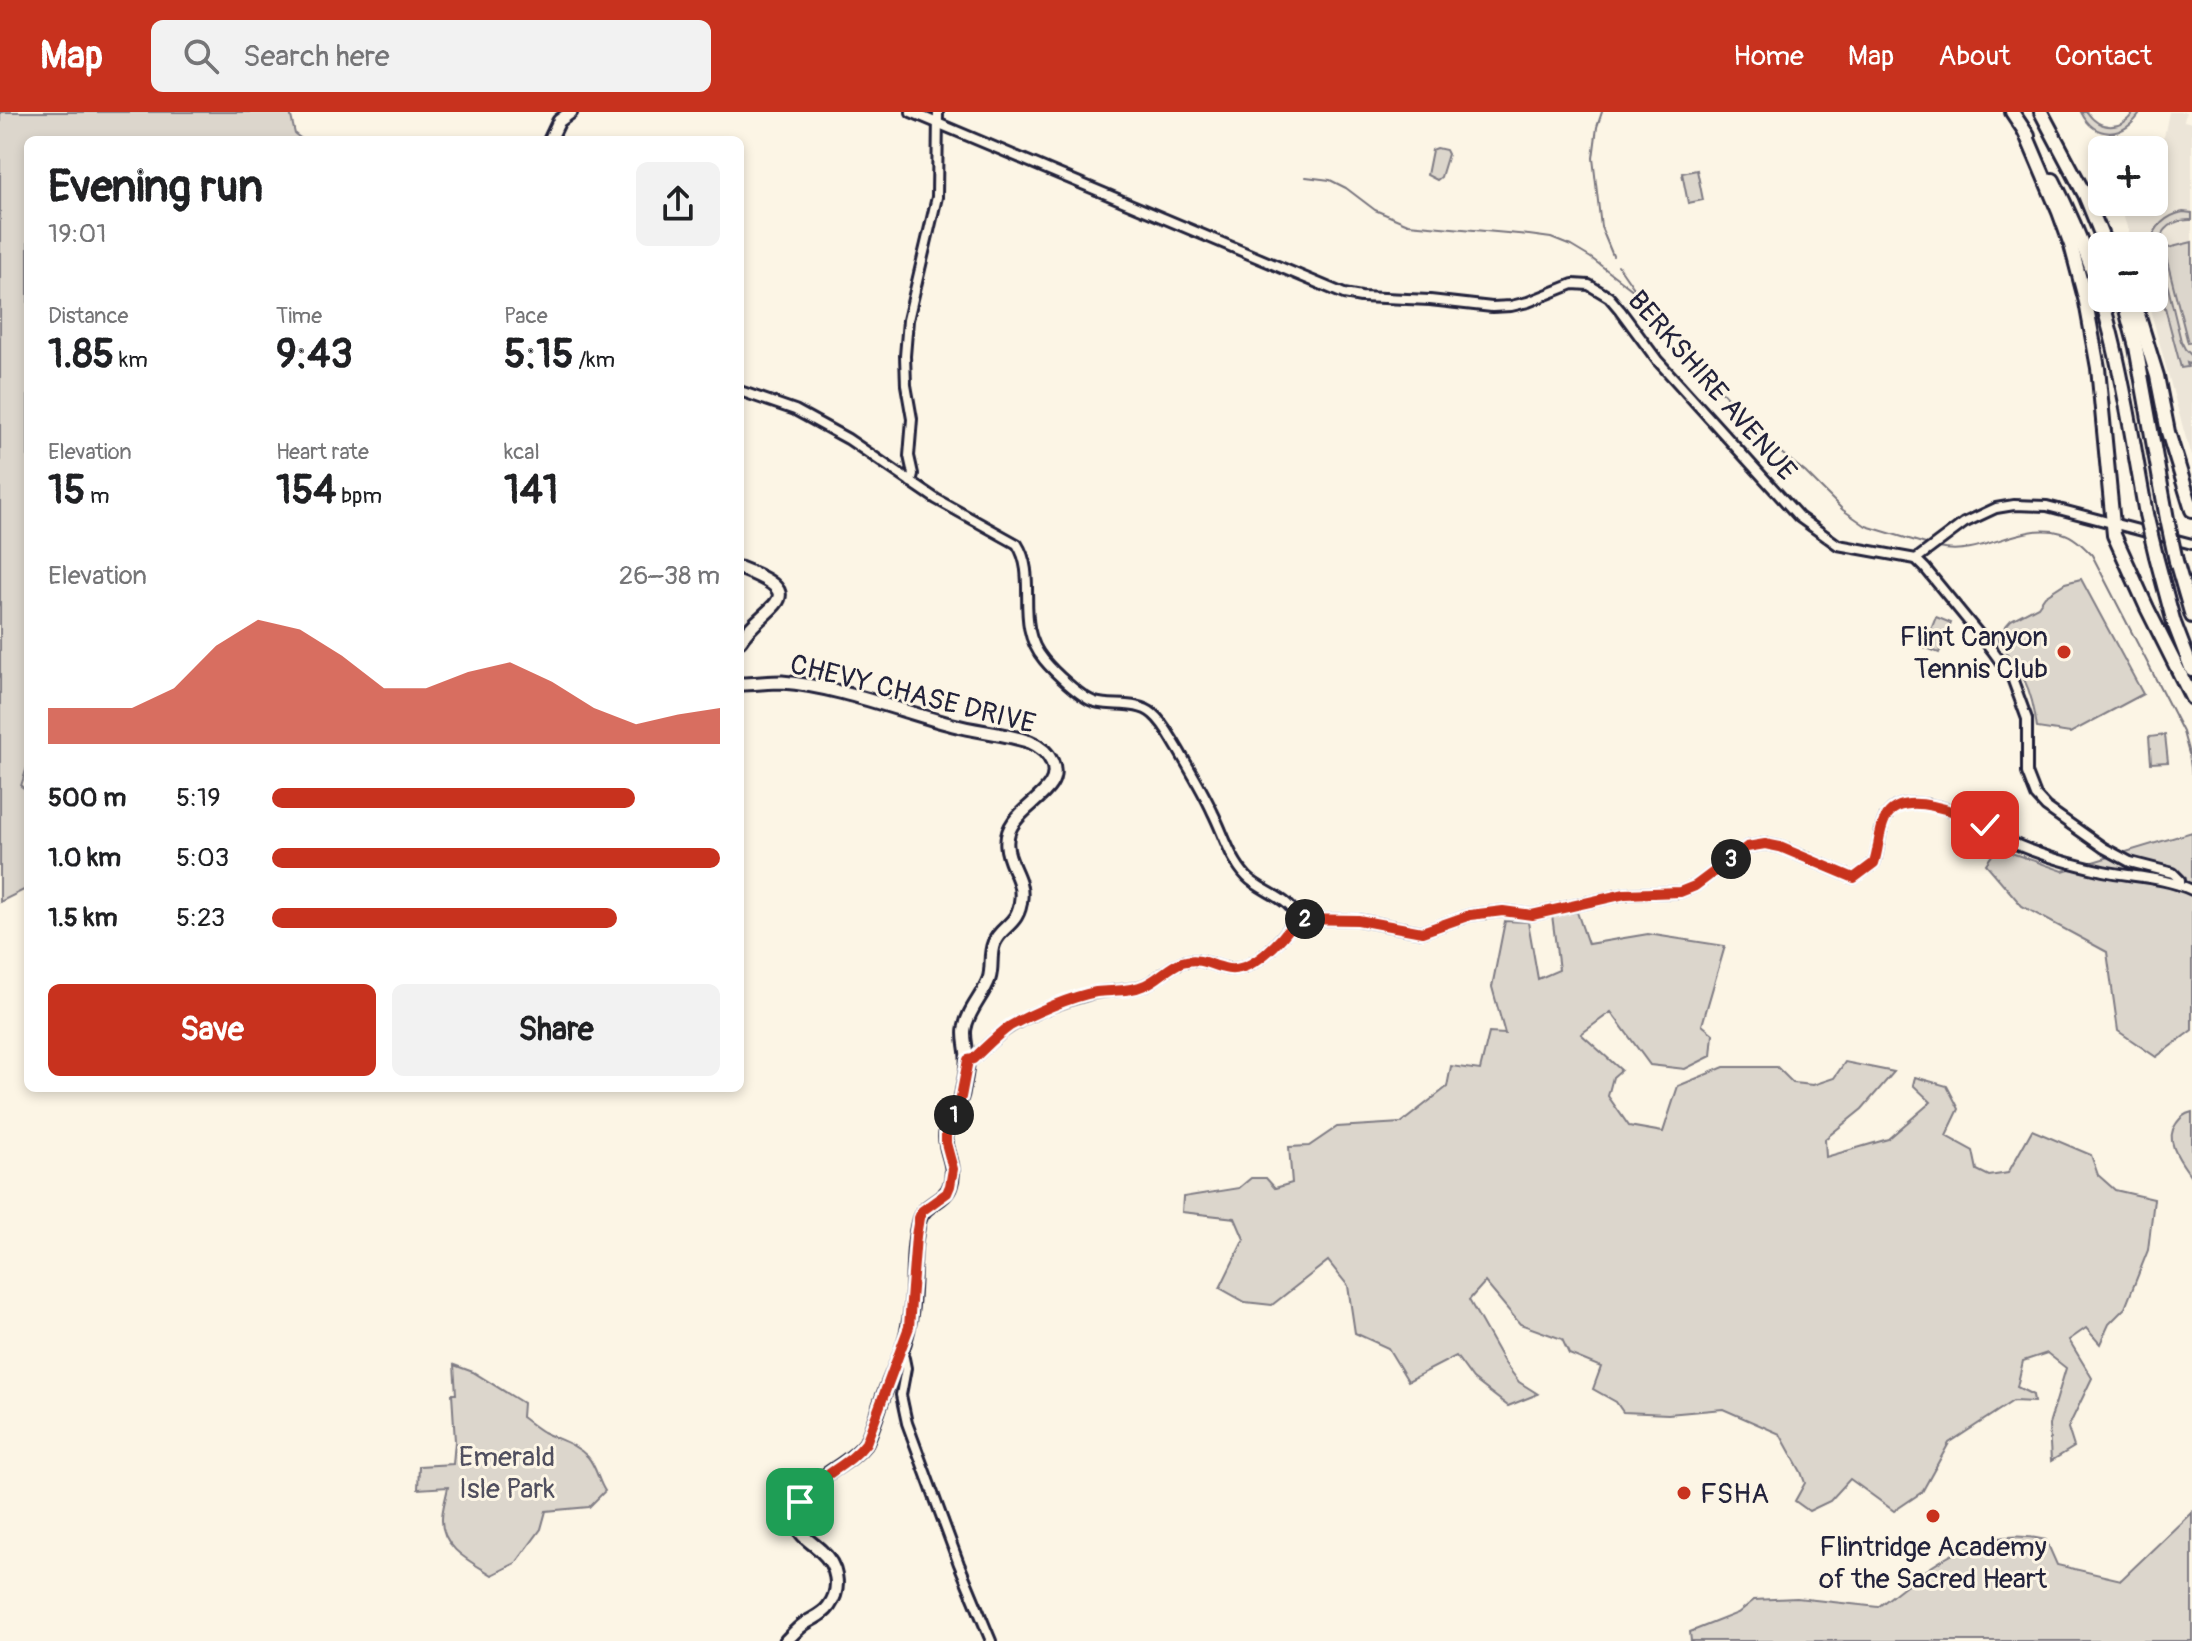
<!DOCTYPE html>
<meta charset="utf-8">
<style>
body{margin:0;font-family:Pangolin,sans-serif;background:#f2f2f2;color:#202124;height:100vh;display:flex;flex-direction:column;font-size:30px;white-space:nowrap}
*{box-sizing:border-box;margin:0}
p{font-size:26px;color:#757577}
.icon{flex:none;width:44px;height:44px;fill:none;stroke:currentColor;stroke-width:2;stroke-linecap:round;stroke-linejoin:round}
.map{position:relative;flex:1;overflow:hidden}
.side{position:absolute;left:24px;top:24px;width:720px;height:956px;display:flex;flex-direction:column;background:#fff;border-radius:12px;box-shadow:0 4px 12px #0003}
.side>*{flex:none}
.buttons{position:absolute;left:2088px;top:24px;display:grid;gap:16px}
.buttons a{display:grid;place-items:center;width:80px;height:80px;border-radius:12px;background:#fff;box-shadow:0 4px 12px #0003;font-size:40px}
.pin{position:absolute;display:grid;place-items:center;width:68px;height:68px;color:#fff;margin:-34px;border-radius:16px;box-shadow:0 4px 12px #0006}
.km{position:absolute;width:40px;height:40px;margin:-20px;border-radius:50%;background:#222;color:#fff;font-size:22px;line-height:40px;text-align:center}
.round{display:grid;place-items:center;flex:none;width:84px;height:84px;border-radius:12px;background:#f2f2f2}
.headline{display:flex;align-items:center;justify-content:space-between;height:136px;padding:0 24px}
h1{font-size:44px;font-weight:700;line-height:60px}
.stats{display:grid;grid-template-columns:repeat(3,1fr);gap:12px;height:136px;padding:8px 24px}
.stats div{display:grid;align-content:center}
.stats b{font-size:40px;font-weight:700}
.stats small{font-size:22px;font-weight:400}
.stats p{font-size:22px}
.chart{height:224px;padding:16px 24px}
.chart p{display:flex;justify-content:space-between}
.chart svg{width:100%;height:144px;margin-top:8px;fill:#c8321e;opacity:.7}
.primary-button{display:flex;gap:16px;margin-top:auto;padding:16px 24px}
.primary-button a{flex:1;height:92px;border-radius:12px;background:#c8321e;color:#fff;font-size:32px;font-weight:700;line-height:92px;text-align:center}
.primary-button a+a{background:#f2f2f2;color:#202124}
ul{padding:0 24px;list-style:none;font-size:26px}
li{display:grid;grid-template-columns:128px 96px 1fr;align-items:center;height:60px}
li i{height:20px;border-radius:10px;background:#c8321e}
header{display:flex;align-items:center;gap:48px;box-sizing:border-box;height:112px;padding:0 40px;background:#c8321e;color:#fff}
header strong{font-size:38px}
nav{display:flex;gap:44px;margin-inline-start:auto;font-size:28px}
.search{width:560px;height:72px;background:#f2f2f2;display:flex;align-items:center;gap:20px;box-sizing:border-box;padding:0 28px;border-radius:12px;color:#757577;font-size:30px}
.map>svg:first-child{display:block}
</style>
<header>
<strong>Map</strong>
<div class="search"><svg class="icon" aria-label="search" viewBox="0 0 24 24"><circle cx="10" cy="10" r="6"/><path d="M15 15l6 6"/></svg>Search here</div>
<nav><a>Home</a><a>Map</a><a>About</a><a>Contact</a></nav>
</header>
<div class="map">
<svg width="2192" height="1529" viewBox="0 0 2192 1529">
<rect width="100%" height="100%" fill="#fcf5e5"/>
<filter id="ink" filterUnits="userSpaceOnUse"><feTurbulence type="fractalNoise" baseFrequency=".0125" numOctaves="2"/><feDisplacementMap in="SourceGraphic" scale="16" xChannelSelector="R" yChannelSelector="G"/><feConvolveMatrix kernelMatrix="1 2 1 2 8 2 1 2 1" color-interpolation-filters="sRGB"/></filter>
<g filter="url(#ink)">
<!-- built -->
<path fill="#ece5d8" d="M2169,0H2186L2184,9L2192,11V348L2147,186H2154V134H2133L2119,90H2154V38H2134L2164,25Z"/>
<!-- green -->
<g fill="#dcd6cc" stroke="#7f7c84" stroke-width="2">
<path d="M0,0H290L295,22L303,28H28V652L21,674L28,679V776L0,790Z"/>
<path d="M2081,0H2087C2100,19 2121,19 2134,0H2141C2125,26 2095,29 2081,0Z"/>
<path d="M1437,36L1446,38L1448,42L1441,65L1437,68L1427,63L1432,38Z"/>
<path d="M1697,58L1703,88L1688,91L1682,61Z"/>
<path d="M2183,100L2192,101V108C2174,107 2162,116 2158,134L2181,229L2185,237L2192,244V253L2187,251L2188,255L2181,256L2154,154V134L2150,133C2154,115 2164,104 2183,100Z"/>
<path d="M2192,130V230L2188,231L2164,137Z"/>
<path d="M2081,467L2143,582L2070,621L2037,616C2032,574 2021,558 1996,525L2011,508L2038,494L2045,484L2065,471Z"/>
<path d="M1936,505L1951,511L1939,541L1924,535Z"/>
<path d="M2165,623L2168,650L2151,651L2149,625Z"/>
<path d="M2192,720V918L2156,945L2118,919L2107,840L2022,794L1986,752L1997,736L2063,759Z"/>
<path d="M1577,800L1588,832L1648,822L1725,834L1702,913L1713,922L1711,944L1685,957L1650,953L1611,900L1581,922L1621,958L1613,965L1608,984L1629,1014L1663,1020L1678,974L1724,955H1777L1793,971L1813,973L1834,966L1845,950L1894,960L1862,997L1825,1027L1826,1045L1888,1027L1931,990L1913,973L1915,965L1947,974L1959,997L1946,1024L1973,1039L1977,1058L1989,1064L2008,1061L2032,1018L2091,1043L2098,1063L2115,1078L2154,1087L2148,1138L2125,1196L2109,1212L2100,1232L2086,1216L2069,1228L2092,1266L2068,1316L2074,1335L2051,1349L2049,1313L2066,1256L2047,1241L2023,1249L2017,1275L2033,1283L2034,1290L2013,1289L1949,1331L1922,1380L1894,1399L1850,1367L1830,1389L1809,1399L1795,1389L1805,1371L1801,1360L1780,1322L1723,1297L1668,1302L1623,1300L1616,1290L1593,1277L1601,1255L1569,1242L1562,1227L1520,1212L1485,1170L1469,1188L1504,1250L1519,1270L1538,1282L1508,1294L1473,1267L1456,1244L1408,1269L1388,1236L1355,1221L1348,1174L1328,1149L1272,1193L1245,1190L1220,1176L1244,1127L1235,1106L1182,1100L1183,1085L1239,1076L1251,1066H1266L1275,1076L1292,1071L1289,1035L1309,1034L1337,1015L1401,1011L1447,975L1451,954L1480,958L1489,921L1505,922L1492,875L1505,809L1528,810L1538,867L1559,858L1552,803Z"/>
<path d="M2192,1000V1066C2182,1051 2163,1029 2176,1012C2181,1005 2184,1002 2192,1000Z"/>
<path d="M454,1253L473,1260L523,1291L522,1305C529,1310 536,1316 543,1320C559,1328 575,1331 588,1345C597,1356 598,1369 605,1379L589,1395L546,1399L541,1417L516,1451L492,1463C471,1450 441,1436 442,1407C442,1397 446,1386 448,1375L418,1377L419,1354L453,1352L455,1329L452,1282H456Z"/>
<path d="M2192,1400V1529H1691L1690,1520L1738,1501L1754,1488L1797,1486L1878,1495C1928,1456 1979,1411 2046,1428L2057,1453L2121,1468Z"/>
</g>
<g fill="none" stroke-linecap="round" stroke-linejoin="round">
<!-- stream -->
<g stroke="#78757e" stroke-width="2">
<path d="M1602,0L1597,15L1593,46L1601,115L1613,144"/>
<path d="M1306,65L1330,68L1346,76L1375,98L1408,112L1529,123L1551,126L1571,134L1591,146L1634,179"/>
<path d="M1618,153L1638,182L1749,311L1770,332L1805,360L1843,398L1866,414L1929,433"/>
<path d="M1939,436C1981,446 2020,409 2062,421C2074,424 2084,435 2092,443L2183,620L2189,642L2192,662"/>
</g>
<!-- minor casing -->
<g stroke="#22223b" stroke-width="14">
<g id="minor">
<path d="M911,0L1344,182L1361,185L1430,188L1492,195L1511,194L1528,190L1573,172L1589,173L1609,185L1620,198L1657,248L1799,405L1838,433L1916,447L1925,456L1992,538L2012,566L2027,607V661L2036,684L2046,695L2104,736L2130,750L2173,761L2180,768V773"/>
<path d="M740,279L795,298L848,327L936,387L1017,432C1039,466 1013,511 1044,548C1053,559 1081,586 1095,590C1113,595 1138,589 1153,602C1164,611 1171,626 1178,637C1190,658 1203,679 1213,701C1224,723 1230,747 1247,765C1261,780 1294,787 1296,807"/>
<path d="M911,370L913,362L909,344L912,307L906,273L905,244L908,208L937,85L938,0"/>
<path d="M1916,447L1964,411L1996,396L2014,393L2047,394L2192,432"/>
<path d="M968,948L973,947C985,936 997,923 1010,915C1034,900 1064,889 1090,882C1108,877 1129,880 1145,873C1159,867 1168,855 1182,850C1199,845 1208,852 1224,856C1252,864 1282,827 1296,807L1358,808L1422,820L1470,803L1503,799L1532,803L1625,782L1680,780L1695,774L1747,735L1765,732L1780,735L1854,766L1874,751C1881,734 1877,705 1896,695C1918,684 1963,701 1984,712C1996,719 2007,729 2020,734C2046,745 2076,753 2103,759C2132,765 2164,765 2192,778"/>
<path d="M900,1241L904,1246L906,1256L901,1283L907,1311L959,1452L991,1529"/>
</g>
</g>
<!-- major casing -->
<g stroke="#22223b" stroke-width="17">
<g id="major">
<path d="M550,28L559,9L571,0"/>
<path d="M740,456C815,485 764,492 740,529"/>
<path d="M740,572C754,572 768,570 782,570C837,574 900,599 953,613C978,620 1005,621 1030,630C1039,634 1048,641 1052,650C1067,684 1003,695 1007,734C1008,753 1023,766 1021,786C1019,814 1001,813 994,831C989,843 993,855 989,867C983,884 968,898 965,916C963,925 967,936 967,946C968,957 964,970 962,982C959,995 949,1007 946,1021C943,1039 958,1052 950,1074C945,1090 923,1091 919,1109C910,1142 916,1178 909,1211C905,1237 892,1261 883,1285C877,1301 873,1316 866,1331C848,1355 812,1363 799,1393C796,1400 795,1410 799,1418C803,1426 814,1432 821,1439C837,1453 842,1476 829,1494C823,1503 813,1506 804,1512C797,1517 792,1523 786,1529"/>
</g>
</g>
<!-- highway casing -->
<g stroke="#22223b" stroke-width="18">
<g id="highway">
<path d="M2012,0L2028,24"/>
<path d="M2041,0L2085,83L2106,134"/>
<path d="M2025,20L2059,100L2071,133L2086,190L2098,256L2114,423L2147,496L2192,586"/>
<path d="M2053,68C2078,117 2098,168 2111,222C2126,281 2135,342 2146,402"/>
<path d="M2123,186L2136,235L2167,407"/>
<path d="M2133,186L2157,264L2168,320L2192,398"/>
<path d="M2156,444L2174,511L2192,558"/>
<path d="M2176,449L2192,504"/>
</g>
</g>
<!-- minor -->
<use href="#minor" stroke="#fcf5e5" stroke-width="8"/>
<!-- major -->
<use href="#major" stroke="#fcf5e5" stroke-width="11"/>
<!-- highway -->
<use href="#highway" stroke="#fcf5e5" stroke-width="12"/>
<!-- highway-bridge casing -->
<g stroke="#22223b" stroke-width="18" stroke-linecap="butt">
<g id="highway-bridge">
<path d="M2146,402L2156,444"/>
<path d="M2167,407L2176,449"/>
</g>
</g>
<!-- highway-bridge -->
<use href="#highway-bridge" stroke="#fcf5e5" stroke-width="12"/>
</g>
</g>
<g fill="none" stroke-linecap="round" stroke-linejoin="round" filter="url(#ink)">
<!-- route casing -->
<g stroke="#fff" stroke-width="16">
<path id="route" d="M800,1390C819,1362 848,1355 866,1331L909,1215L916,1124L919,1106L922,1099L947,1081L950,1074L953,1057L946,1031V1020L961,985L968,948L973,947C985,936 997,923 1010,914C1033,901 1070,885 1096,880C1112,878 1130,880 1145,873C1159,867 1168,855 1182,850C1199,845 1208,852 1224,856C1251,864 1283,827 1296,807L1358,808L1422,820L1470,803L1503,799L1532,803L1625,782L1680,780L1695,774L1747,735L1765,732L1780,735L1854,766L1874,751C1879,737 1878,721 1885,707C1901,675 1962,702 1985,713"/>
</g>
<!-- route -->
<use href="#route" stroke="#c8321e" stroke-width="10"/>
</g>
<!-- markers -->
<g fill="#c8321e" stroke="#fcf5e5" stroke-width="3">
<circle cx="2064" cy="540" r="8"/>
<circle cx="1684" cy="1381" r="8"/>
<circle cx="1933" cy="1404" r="8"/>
</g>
<g text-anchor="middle" stroke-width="6" stroke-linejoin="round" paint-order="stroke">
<!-- street labels -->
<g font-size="28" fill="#22223b" stroke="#fcf5e5">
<text transform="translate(1713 273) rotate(49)" y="10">BERKSHIRE AVENUE</text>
<text transform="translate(913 581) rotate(14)" y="10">CHEVY CHASE DRIVE</text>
</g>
<!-- poi labels -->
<g font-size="28" fill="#22223b" stroke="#fcf5e5" text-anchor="end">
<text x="2048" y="534">Flint Canyon<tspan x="2048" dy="32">Tennis Club</tspan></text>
<text x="1700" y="1391" text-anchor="start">FSHA</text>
<text x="1933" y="1444" text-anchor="middle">Flintridge Academy<tspan x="1933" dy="32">of the Sacred Heart</tspan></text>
</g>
<!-- park labels -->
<g font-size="28" fill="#504f5f" stroke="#fcf5e5">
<text x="507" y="1354">Emerald<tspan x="507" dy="32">Isle Park</tspan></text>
</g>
</g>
</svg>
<div class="buttons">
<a>+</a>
<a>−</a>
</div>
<div class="pin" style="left:800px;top:1390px;background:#1e9e55"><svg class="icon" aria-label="arrive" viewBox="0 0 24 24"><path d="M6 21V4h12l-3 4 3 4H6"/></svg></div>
<div class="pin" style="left:1985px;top:713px;background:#d93025"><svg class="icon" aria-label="check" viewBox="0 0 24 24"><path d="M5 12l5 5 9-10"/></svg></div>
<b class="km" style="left:954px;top:1003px">1</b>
<b class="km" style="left:1305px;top:807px">2</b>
<b class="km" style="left:1731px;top:747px">3</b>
<section class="side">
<div class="headline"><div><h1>Evening run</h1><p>19:01</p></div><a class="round"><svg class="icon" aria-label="share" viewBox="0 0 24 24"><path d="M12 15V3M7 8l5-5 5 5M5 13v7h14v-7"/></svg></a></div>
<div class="stats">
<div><p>Distance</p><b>1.85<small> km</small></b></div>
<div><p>Time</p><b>9:43</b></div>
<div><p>Pace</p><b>5:15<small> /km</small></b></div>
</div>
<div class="stats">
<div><p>Elevation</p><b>15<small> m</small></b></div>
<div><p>Heart rate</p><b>154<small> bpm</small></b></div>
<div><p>kcal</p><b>141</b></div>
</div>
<div class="chart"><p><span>Elevation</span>26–38 m</p>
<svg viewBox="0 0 160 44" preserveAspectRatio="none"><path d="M0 44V33L10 33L20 33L30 27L40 14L50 6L60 9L70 17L80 27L90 27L100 22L110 19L120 25L130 33L140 38L150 35L160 33V44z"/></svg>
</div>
<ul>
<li><b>500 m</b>5:19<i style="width:81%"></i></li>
<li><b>1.0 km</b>5:03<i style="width:100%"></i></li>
<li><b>1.5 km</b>5:23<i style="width:77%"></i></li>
</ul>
<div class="primary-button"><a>Save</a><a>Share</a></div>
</section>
</div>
